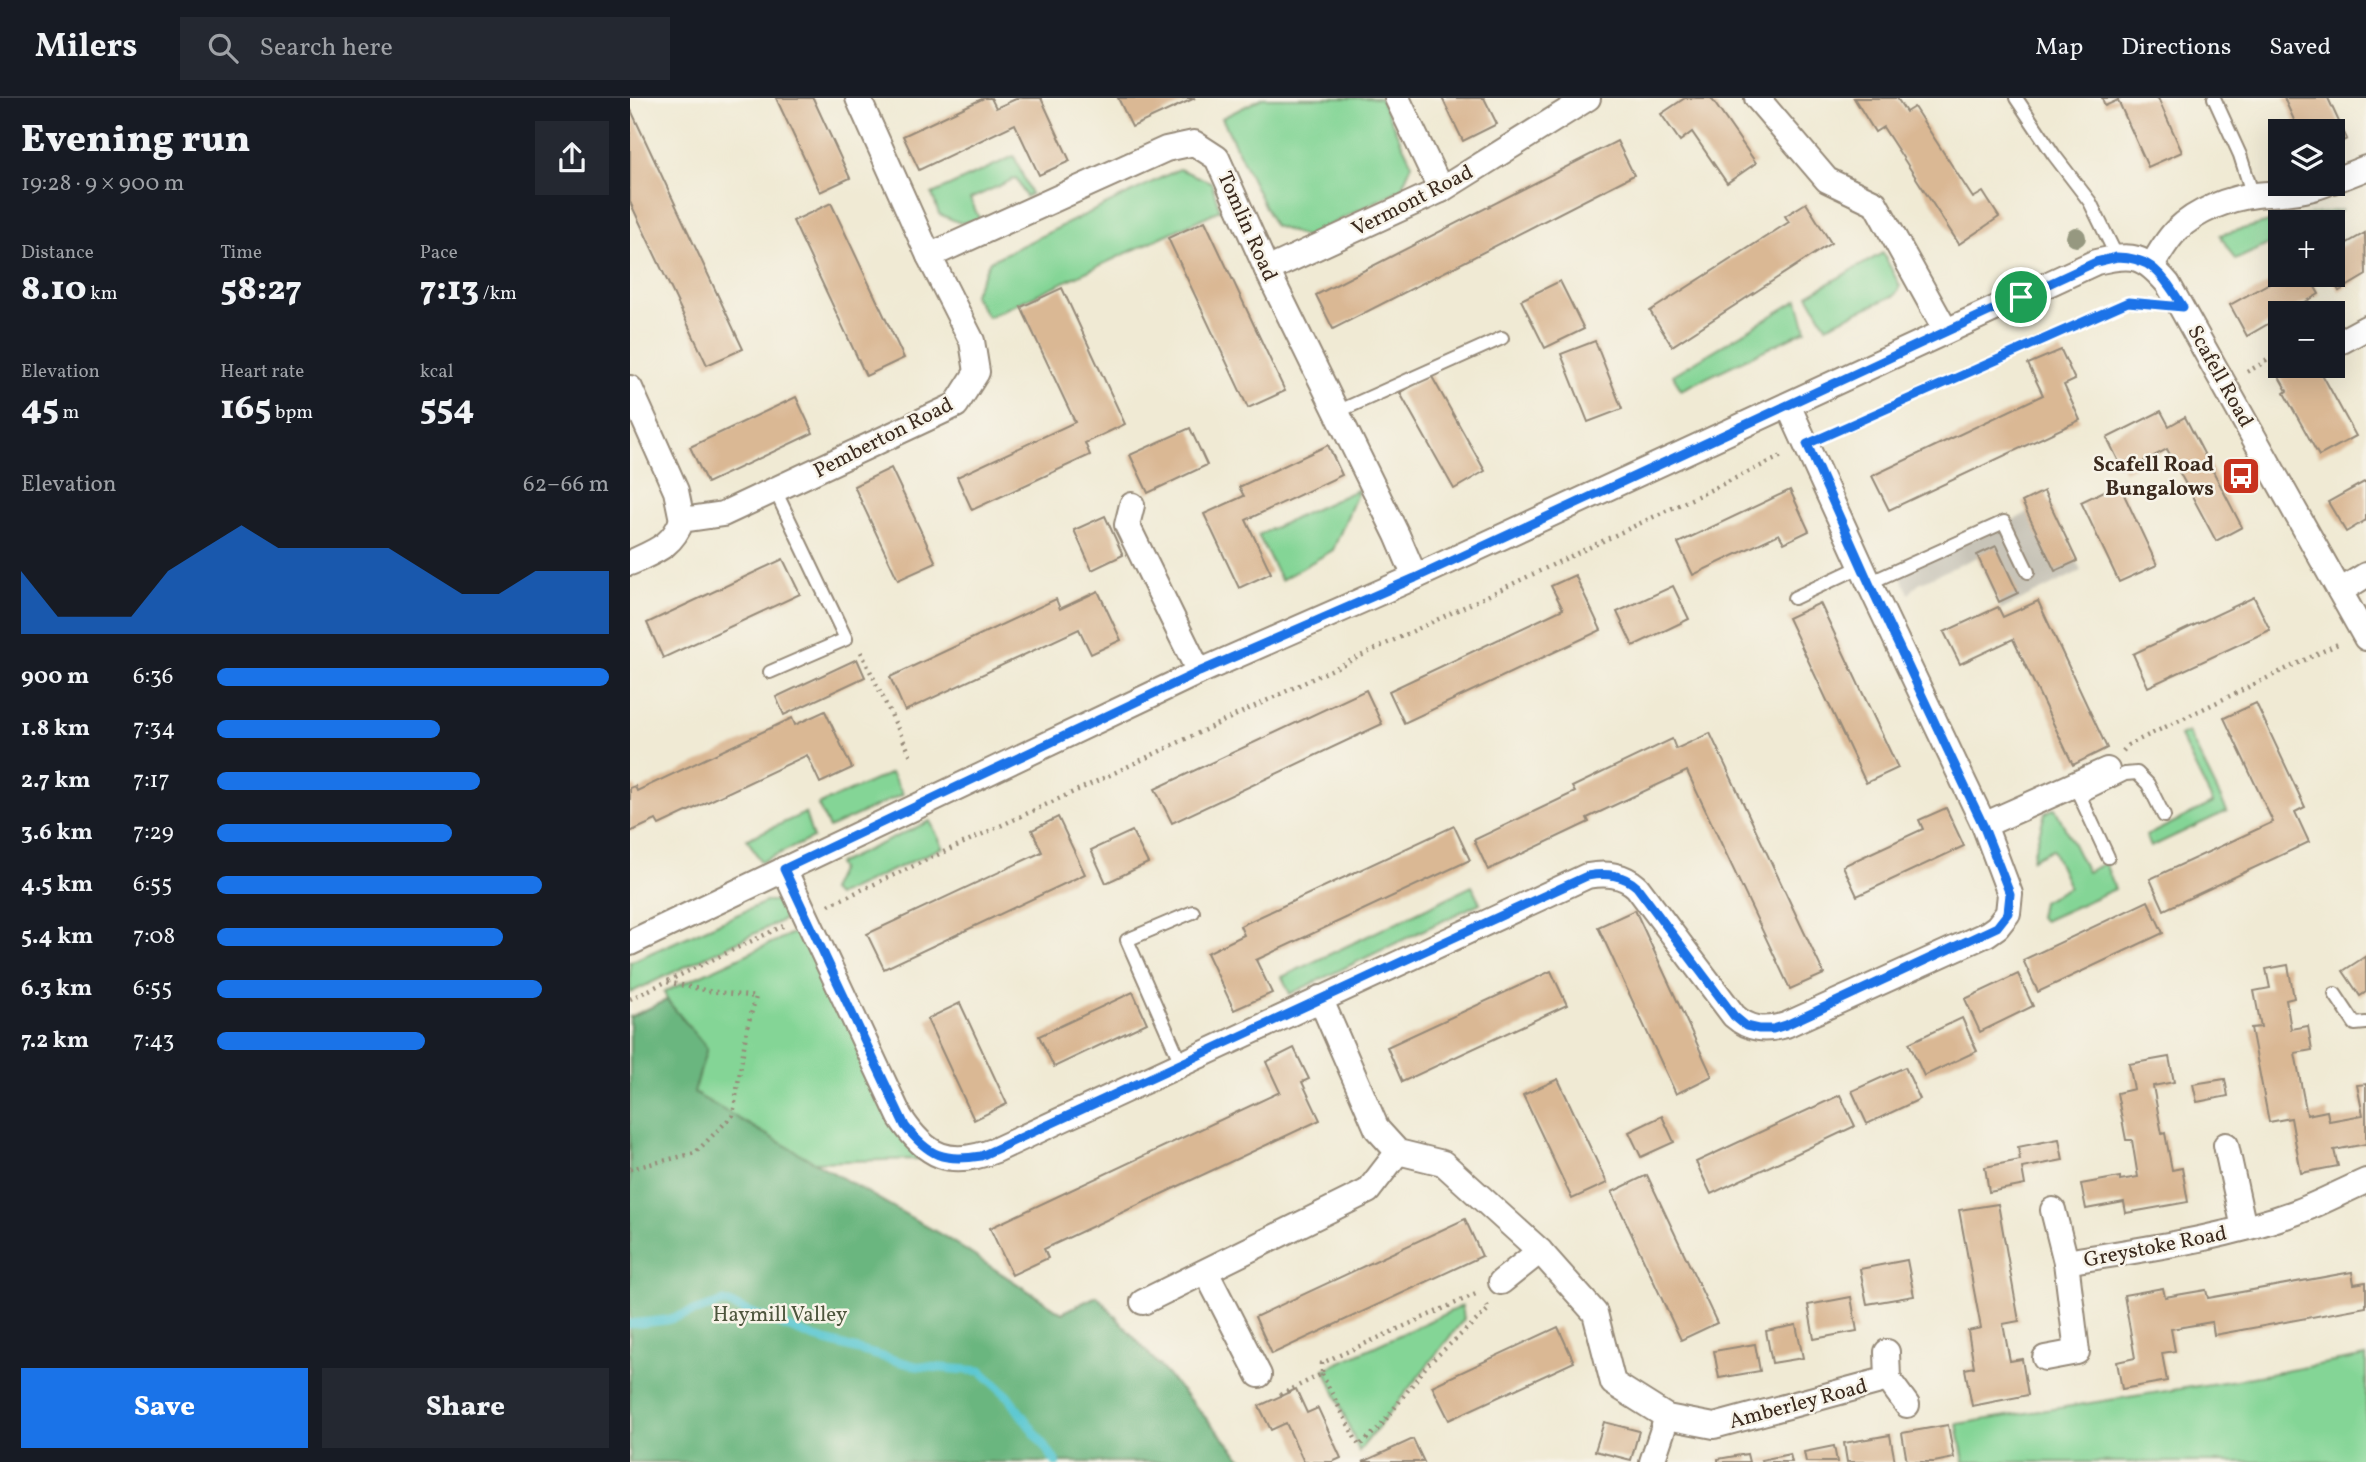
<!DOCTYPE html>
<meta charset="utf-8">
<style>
body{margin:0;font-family:Vollkorn,serif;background:#242831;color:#f1f3f6;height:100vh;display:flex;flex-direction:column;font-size:26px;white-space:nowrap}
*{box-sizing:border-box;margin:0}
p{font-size:23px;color:#9ea1a6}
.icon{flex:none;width:38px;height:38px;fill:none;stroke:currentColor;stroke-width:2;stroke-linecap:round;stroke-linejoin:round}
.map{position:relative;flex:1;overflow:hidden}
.details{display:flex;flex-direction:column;background:#171b24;width:630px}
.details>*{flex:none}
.tools{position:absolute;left:1638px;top:21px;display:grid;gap:14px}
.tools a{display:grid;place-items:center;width:77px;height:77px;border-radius:0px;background:#171b24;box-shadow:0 7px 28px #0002;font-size:35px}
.pin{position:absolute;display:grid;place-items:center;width:60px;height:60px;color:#fff;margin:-30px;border:4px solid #fff;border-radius:50%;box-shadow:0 2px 7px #0007}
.round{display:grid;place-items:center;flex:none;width:74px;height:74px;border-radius:0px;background:#242831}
.head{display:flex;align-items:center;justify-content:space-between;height:119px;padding:0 21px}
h1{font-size:38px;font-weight:800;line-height:52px}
.stats{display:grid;grid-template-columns:repeat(3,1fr);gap:10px;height:119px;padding:7px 21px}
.stats div{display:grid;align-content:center}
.stats b{font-size:35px;font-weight:800}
.stats small{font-size:19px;font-weight:400}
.stats p{font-size:19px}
.chart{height:196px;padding:14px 21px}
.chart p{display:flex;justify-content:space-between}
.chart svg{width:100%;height:126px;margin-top:7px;fill:#1a73e8;opacity:.7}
.action{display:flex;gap:14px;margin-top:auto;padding:14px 21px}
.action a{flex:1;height:80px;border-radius:0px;background:#1a73e8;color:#fff;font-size:28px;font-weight:800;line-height:80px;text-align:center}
.action a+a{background:#242831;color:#f1f3f6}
ul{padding:0 21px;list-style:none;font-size:23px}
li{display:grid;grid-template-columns:112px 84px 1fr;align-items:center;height:52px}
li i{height:18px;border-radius:9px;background:#1a73e8}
header{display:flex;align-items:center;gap:42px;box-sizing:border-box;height:98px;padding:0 35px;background:#171b24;border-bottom:2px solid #363941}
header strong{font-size:33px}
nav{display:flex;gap:38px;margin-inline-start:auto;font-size:24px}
.search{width:490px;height:63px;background:#242831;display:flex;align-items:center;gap:18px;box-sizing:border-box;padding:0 24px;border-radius:0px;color:#9ea1a6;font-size:26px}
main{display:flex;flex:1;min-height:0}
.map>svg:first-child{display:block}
</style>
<header>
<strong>Milers</strong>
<div class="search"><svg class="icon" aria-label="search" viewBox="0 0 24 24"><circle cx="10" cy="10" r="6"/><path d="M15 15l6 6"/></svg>Search here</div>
<nav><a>Map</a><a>Directions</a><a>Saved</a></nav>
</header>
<main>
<section class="details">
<div class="head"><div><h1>Evening run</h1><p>19:28 · 9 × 900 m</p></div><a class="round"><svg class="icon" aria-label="share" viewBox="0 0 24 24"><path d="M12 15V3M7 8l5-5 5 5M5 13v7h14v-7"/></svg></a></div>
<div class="stats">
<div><p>Distance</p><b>8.10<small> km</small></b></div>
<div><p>Time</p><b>58:27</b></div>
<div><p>Pace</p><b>7:13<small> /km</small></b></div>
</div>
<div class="stats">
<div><p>Elevation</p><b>45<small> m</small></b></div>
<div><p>Heart rate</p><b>165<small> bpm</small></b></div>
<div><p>kcal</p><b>554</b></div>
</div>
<div class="chart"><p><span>Elevation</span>62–66 m</p>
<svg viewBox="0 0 160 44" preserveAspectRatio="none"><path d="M0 44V22L10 38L20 38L30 38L40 22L50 14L60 6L70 14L80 14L90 14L100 14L110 22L120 30L130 30L140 22L150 22L160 22V44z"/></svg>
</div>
<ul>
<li><b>900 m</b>6:36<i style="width:100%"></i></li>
<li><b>1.8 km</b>7:34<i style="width:57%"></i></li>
<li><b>2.7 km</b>7:17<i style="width:67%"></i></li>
<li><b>3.6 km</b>7:29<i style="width:60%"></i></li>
<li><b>4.5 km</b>6:55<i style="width:83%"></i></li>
<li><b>5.4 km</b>7:08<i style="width:73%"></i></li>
<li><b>6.3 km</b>6:55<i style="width:83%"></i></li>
<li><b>7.2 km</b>7:43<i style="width:53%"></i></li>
</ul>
<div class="action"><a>Save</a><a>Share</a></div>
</section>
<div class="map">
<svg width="1736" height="1364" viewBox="0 0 1736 1364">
<rect width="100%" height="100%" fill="#f7f3e8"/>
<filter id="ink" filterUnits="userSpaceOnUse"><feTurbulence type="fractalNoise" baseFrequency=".0143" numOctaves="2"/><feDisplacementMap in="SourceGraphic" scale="14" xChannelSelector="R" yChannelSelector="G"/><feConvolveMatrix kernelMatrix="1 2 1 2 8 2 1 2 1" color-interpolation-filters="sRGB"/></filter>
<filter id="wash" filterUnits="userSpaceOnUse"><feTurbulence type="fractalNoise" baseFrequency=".00686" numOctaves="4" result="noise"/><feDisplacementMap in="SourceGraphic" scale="28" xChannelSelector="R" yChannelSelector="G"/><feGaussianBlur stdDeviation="1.57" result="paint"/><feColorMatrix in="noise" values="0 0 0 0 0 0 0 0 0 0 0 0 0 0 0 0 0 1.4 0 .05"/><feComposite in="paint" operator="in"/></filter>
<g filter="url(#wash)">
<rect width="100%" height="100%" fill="#f0ead4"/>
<!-- industrial -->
<path fill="#c8c4b8" d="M1420,405L1451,473L1371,512L1347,459L1289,485L1279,496L1266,468L1282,469Z"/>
<!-- green -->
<g fill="#84d596" stroke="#60805a" stroke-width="2">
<path d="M632,0H750L782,66L771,91L676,139L644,128L592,20Z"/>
<path d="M384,58L401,96L396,99L386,80L340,101L350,122L330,125L309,116L302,96Z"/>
<path d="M549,71L581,84L590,112L358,219L343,197L360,163Z"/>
<path d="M1712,112L1686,124H1650V141L1605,162L1590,137L1651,121Z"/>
<path d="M1253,155L1270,188L1265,197L1196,228L1178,197Z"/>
<path d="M1168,202L1176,232L1051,292L1043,277Z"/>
<path d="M729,391L703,452L651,482L628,437Z"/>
<path d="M1558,634L1597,713L1521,749L1516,738L1583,705L1550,638Z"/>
<path d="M261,675L273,696L199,730L188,707Z"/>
<path d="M1425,710L1457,774L1475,765L1485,791L1414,823L1409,819L1412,804L1439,789L1422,751L1402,761L1415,715Z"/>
<path d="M175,715L183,740L131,764L117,741Z"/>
<path d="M300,723L313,749L206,798L200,792L210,771L207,766Z"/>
<path d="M842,788L850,805L660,896L652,879Z"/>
<path d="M138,803H159L157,820L0,895V864Z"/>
<path d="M174,830L288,1061L184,1064L315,1139L432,1215L467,1198L615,1364H0V919L37,902L34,894Z"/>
<path d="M832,1208L834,1221L729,1353L695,1271Z"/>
<path d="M1736,1258V1364H1334L1327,1326L1606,1282Z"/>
</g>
<!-- forest -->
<path fill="#6bb67f" stroke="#53704e" stroke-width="2" d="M37,902L77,950L64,995L315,1139L432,1215L467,1198L615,1364H0V919Z"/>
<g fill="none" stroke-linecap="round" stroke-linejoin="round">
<!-- stream -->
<path stroke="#5bc8d2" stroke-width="9" d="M0,1226L37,1222L94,1204L185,1240L286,1268L351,1273L377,1297L426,1364"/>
</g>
<g id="blocks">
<!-- building -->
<g fill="#dab894">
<path d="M146,0H183L220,80L190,94Z"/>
<path d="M354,0H361L366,10L388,0H411L440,63L409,77L385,26L289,72L273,38Z"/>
<path d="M488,0H565L502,29Z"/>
<path d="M812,0H854L867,26L833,43Z"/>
<path d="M1055,0H1081L1126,65L1097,85L1062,34L1050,43L1031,16Z"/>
<path d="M1224,0H1267L1276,14L1284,9L1343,100L1353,94L1369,119L1329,146L1253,29L1245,34Z"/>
<path d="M1472,0H1528L1552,54L1518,69L1488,2L1475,8Z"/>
<path d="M1654,0H1698L1717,41L1703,48V33H1669Z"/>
<path d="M0,10L113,251L77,267L0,104Z"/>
<path d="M987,43L1004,77L703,231L686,197Z"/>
<path d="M201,105L274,260L236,278L163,123Z"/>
<path d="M1176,105L1201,145L1042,248L1020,213L1159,124L1155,118Z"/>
<path d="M575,123L655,293L618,310L538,140Z"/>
<path d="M1735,135L1736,177L1709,193L1700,177H1703V153Z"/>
<path d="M1654,177H1678L1689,196L1656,215H1650V219L1617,238L1600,207Z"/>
<path d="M930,183L954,231L915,250L891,202Z"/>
<path d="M432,190L495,326L455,345L460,357L342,412L327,379L445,324L391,209Z"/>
<path d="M965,243L992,311L958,324L931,256Z"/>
<path d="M1431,252L1445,282L1434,287L1450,322L1259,412L1242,378L1413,297L1398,266Z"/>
<path d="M1650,260V268H1698L1700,271L1692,276L1726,338L1689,358L1654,295L1657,293L1641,265Z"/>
<path d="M801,277L855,373L824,391L770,295Z"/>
<path d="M166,299L183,335L77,385L60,349Z"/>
<path d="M1531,313L1539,328L1555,319L1612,429L1586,443L1537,351L1494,374L1477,340Z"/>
<path d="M560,330L577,367L518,395L500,357Z"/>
<path d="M698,347L712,377L616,422L641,475L609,490L574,416L614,398L609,389Z"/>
<path d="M261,370L306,465L268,482L224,388Z"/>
<path d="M1736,383V422L1716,434L1698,404Z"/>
<path d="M1489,386L1527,467L1489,484L1451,404Z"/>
<path d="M1160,392L1179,433L1154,445L1149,436L1063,477L1048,445Z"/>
<path d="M1414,393L1447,463L1425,473L1392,404Z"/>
<path d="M475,418L493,457L462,472L444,432Z"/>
<path d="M1366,448L1388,495L1369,504L1347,457Z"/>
<path d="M153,461L170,496L33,560L17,525Z"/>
<path d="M945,477L971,532L774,625L759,593L933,511L921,488Z"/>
<path d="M1043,488L1059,521L1003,548L987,514Z"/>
<path d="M468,493L491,542L461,556L449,531L275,613L260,579L426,501L430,511Z"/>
<path d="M1624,499L1640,532L1518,589L1503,556Z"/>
<path d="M1408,503L1477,650L1443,667L1383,541L1330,566L1314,534L1368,509L1373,519Z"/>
<path d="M1190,505L1268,670L1236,685L1158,520Z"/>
<path d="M227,561L235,579L154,617L146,599Z"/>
<path d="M736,592L752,626L542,725L525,691Z"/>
<path d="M1626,605L1675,709L1665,714L1679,744L1534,812L1520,781L1643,724L1594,620Z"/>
<path d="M195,613L222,670L190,685L177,657L29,727L26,722L0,734V690L5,688L7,693L162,620L165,627Z"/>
<path d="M1080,635L1194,876L1160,891L1057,673L957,720L959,724L858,772L844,742L945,694L942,689L1042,641L1046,651Z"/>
<path d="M1316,710L1334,748L1227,798L1213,768L1293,731L1289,722Z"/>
<path d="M428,719L455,776L254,871L237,836L412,754L402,732Z"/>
<path d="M824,728L840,762L626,862L642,895L604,912L577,855L614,837L610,828Z"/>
<path d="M502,733L518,765L476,785L461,752Z"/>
<path d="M1518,803L1533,835L1408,894L1393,862Z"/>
<path d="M1005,812L1082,978L1046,996L968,829Z"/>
<path d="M1736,858V894L1730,898L1713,873Z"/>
<path d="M1658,867L1664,900L1656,902L1661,931L1678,928L1682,952L1665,955L1677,1017L1697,1013L1699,1023L1733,1017L1727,987L1736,986V1046L1704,1052L1708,1068L1671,1075L1661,1020L1639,1024L1621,930L1631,929L1624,893L1640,890L1636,871Z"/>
<path d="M921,873L937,907L772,984L757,949Z"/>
<path d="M1388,876L1403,908L1350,934L1335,901Z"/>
<path d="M503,894L517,925L424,969L409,938Z"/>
<path d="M330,905L377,1006L344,1022L297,921Z"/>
<path d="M1332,920L1347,953L1294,978L1279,945Z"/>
<path d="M664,950L679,981L672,984L690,1022L414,1151L418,1160L382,1177L360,1130L650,994L636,964Z"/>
<path d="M1539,959L1544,984L1523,988L1532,1036L1535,1035L1542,1072L1552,1070L1558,1104L1496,1115L1494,1104L1456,1111L1451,1086L1490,1079V1082L1508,1079L1502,1042H1496L1487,995L1504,991L1499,966Z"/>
<path d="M1275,969L1290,1001L1237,1026L1222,993Z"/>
<path d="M928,981L977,1085L942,1101L893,997Z"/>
<path d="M1595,981L1598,998L1567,1004L1563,986Z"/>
<path d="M1210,997L1225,1028L1081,1096L1066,1064Z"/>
<path d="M1032,1018L1044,1044L1011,1059L999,1034Z"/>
<path d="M1429,1041L1433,1062L1392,1070L1395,1087L1359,1094L1355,1069L1390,1062L1388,1049Z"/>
<path d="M1017,1077L1087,1225L1051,1242L982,1094Z"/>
<path d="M1368,1106L1389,1223L1373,1226L1380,1263L1392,1261L1398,1297L1342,1308L1335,1271L1344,1269L1338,1233L1351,1230L1329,1112Z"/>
<path d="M835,1121L852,1158L642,1256L625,1219Z"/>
<path d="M1277,1162L1284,1198L1237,1206L1230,1171Z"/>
<path d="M1722,1174L1724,1186L1736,1184V1209L1584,1237L1582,1224L1541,1231L1545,1253L1532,1255L1537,1283L1492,1291L1487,1264L1505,1260L1494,1197L1533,1190L1535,1199L1576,1192L1578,1200Z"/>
<path d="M1221,1199L1227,1233L1184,1241L1178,1207Z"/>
<path d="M1166,1227L1173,1260L1142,1265L1136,1233Z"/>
<path d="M928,1229L944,1264L819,1322L802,1288Z"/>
<path d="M1125,1246L1130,1273L1089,1280L1084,1253Z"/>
<path d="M666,1291L677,1315L688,1310L711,1360L702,1364H674L656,1325L641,1332L629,1308Z"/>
<path d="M974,1324L1009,1333L1001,1362L965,1353Z"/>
<path d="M1318,1327L1324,1360L1304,1364H1277L1272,1335Z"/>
<path d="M1260,1337L1265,1364H1217L1214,1345Z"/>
<path d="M783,1341L794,1364H733Z"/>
<path d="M1204,1348L1207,1364H1176L1174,1354Z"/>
<path d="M1117,1356L1119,1364H1088V1361Z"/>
<path d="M1160,1356L1162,1364H1132L1131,1362Z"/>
</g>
</g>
</g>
<g filter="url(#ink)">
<use href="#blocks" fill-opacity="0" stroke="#968a79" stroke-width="2"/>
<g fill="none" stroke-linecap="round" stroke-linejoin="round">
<!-- service casing -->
<g stroke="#968a79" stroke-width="16">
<g id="service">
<path d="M1386,0L1424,57L1460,104L1487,159"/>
<path d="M1584,0L1610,57L1623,98"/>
<path d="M707,314L872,240"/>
<path d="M1239,485L1374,424L1398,474"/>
<path d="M1164,500L1232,468"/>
<path d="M140,574L216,541L145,392"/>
<path d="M1446,690L1478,759"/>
<path d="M1450,698L1495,676L1507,675L1518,686L1534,718"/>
<path d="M1705,896L1725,926L1736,925"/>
<path d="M551,965L497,842L563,814"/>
</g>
</g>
<!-- minor casing -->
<g stroke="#968a79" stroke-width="28">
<g id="minor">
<path d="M767,0L811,92"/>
<path d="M1127,0L1197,82L1245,105L1316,233"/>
<path d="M1703,83L1736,70"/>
<path d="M299,158L536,51L564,45L587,60L637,172L767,437L785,479"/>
<path d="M1522,168C1529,156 1537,141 1547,132C1566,113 1599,100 1626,97C1650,95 1672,95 1695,86"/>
<path d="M637,172L811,92L958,0"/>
<path d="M1712,243L1736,230"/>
<path d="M0,290L46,393L52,422"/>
<path d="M502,407L497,427L569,574"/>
<path d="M0,465C25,453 42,449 52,422L93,416L326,307L347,274L342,243L299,158L228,0"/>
<path d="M1710,493L1736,477"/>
<path d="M1354,727L1477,672"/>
<path d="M154,771L270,1019C296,1059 320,1070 366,1052L957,778C976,775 993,776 1007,789L1104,918C1120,932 1135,933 1156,927L1357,836L1367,829L1378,815L1380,796L1354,727L1239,485L1158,307"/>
<path d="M0,845L569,574L785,479L1466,164C1503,155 1513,157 1538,186L1736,540"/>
<path d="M690,900L747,1031L768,1054L813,1065L910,1153L965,1215L983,1285L1037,1319L1084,1328L1258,1281"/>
<path d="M1596,1047L1614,1130"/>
<path d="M1436,1164C1514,1151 1593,1141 1667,1114C1691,1105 1713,1093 1736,1083"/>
<path d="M576,1174L629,1277"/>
<path d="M871,1184L910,1153"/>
<path d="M513,1204L738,1093L768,1054"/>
<path d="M1257,1254L1258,1281L1277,1307"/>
<path d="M1415,1260L1447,1254L1436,1164L1423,1112"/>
<path d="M1022,1364L1037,1319"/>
</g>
</g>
<!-- path -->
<g stroke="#968a79" stroke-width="4.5" stroke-dasharray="2 5" stroke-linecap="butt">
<path d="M1617,274L1650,255"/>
<path d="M1200,335L1498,204L1520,206"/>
<path d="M231,554L282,660"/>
<path d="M1493,653L1498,647L1710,545"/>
<path d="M199,807L463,685L1154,357"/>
<path d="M0,901L153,828"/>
<path d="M0,1071L65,1055L103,1017L117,930L126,899L79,893L37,884"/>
<path d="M692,1276L729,1348L750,1329L798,1266L859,1211L856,1206"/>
<path d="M650,1297L692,1276V1265L848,1195"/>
</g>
<!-- service -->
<use href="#service" stroke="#fff" stroke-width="12"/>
<!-- minor -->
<use href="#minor" stroke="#fff" stroke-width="24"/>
</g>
<!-- trees -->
<circle fill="#969880" cx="1446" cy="139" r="10"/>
</g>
<g fill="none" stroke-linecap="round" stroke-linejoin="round" filter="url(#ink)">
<!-- route casing -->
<g stroke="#fff" stroke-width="14">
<path id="route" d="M1487,159C1524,159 1535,181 1553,209L1498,204L1177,346L1239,485L1353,727L1380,796L1378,815L1367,829L1156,927L1143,931H1129L1116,928L1104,918L1007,789C993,776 976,775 957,778L351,1058C313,1064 299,1058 275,1028L154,771L569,574L785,480L1466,164Z"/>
</g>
<!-- route -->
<use href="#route" stroke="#1a73e8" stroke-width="9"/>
</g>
<!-- icons -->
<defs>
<g id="bus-square" transform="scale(2.0125)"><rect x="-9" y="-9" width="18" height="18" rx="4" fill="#c8321e" stroke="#f7f3e8"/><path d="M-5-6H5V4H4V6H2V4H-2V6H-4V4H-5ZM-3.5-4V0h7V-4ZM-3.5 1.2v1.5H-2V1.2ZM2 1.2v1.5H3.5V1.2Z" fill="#fff"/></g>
</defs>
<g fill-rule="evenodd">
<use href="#bus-square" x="1611" y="378"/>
</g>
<g text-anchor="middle" stroke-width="5" stroke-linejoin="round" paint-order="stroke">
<!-- street labels -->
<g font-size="21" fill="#3b2a1e" stroke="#f7f3e8">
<text transform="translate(782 102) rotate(-27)" y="7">Vermont Road</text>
<text transform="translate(618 128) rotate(66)" y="7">Tomlin Road</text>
<text transform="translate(1591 278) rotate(61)" y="7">Scafell Road</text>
<text transform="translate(253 339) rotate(-27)" y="7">Pemberton Road</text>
<text transform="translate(1525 1148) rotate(-11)" y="7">Greystoke Road</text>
<text transform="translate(1168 1305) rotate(-15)" y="7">Amberley Road</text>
</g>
<!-- poi labels -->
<g font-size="21" font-weight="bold" fill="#3b2a1e" stroke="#f7f3e8" text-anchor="end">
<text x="1584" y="373">Scafell Road<tspan x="1584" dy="24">Bungalows</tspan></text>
</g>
<!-- park labels -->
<g font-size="21" fill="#4d553c" stroke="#f7f3e8">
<text x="150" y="1223">Haymill Valley</text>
</g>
</g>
</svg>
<div class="tools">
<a><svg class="icon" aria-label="layers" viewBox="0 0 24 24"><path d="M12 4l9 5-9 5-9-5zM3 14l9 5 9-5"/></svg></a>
<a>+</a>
<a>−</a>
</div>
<div class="pin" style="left:1391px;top:199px;background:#1e9e55"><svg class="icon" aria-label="arrive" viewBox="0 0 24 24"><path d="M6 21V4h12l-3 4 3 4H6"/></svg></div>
</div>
</main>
